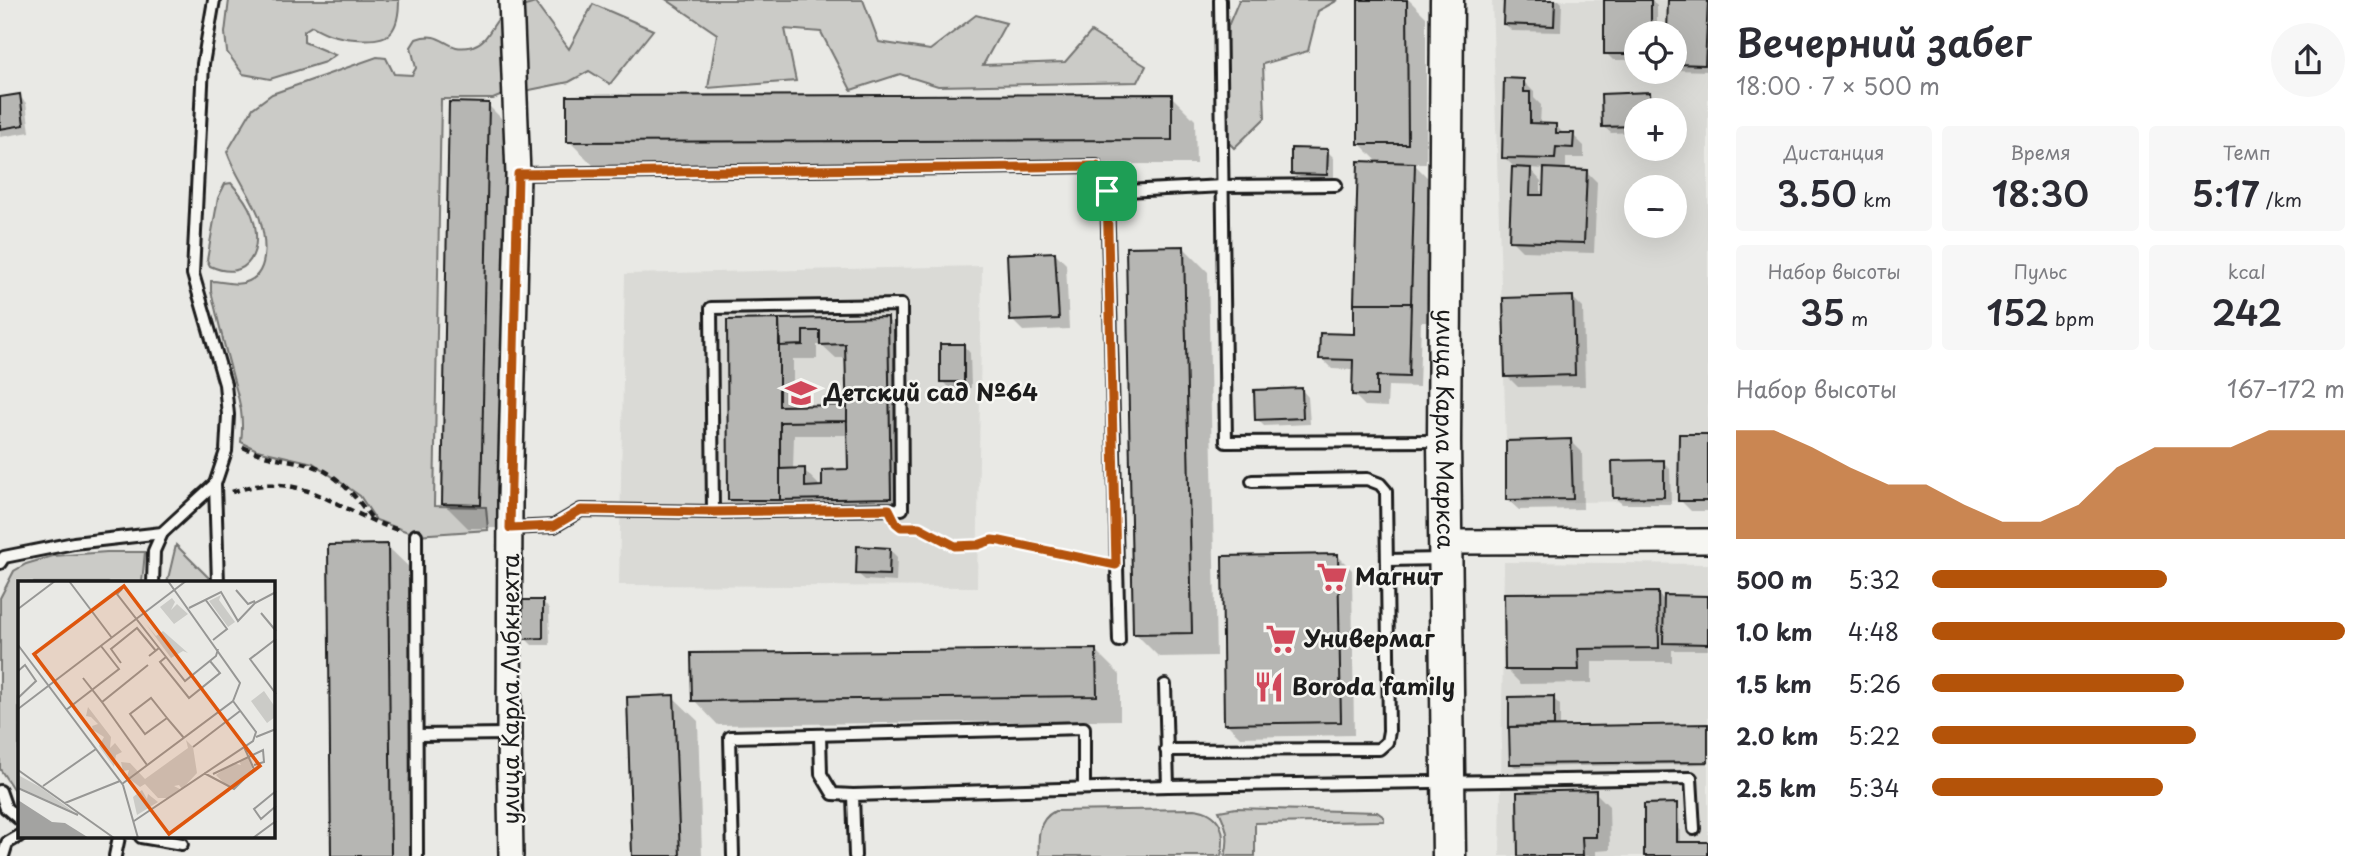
<!DOCTYPE html>
<html lang="ru">
<meta charset="utf-8">
<style>
body{margin:0;font-family:"Playpen Sans",sans-serif;background:#f7f7f7;color:#2b2b33;height:100vh;display:flex;flex-direction:column;font-size:26px;white-space:nowrap}
*{box-sizing:border-box;margin:0}
p{font-size:23px;color:#7c7c81}
.icon{flex:none;width:38px;height:38px;fill:none;stroke:currentColor;stroke-width:2;stroke-linecap:round;stroke-linejoin:round}
.map{position:relative;flex:1;overflow:hidden}
.details{display:flex;flex-direction:column;background:#fff;width:665px}
.details>*{flex:none}
.tools{position:absolute;left:1624px;top:21px;display:grid;gap:14px}
.tools a{display:grid;place-items:center;width:63px;height:63px;border-radius:50%;background:#fff;box-shadow:0 7px 28px #0002;font-size:35px}
.pin{position:absolute;display:grid;place-items:center;width:60px;height:60px;color:#fff;margin:-30px;border-radius:14px;box-shadow:0 4px 10px #0006}
.round{display:grid;place-items:center;flex:none;width:74px;height:74px;border-radius:37px;background:#f7f7f7}
.summary{display:flex;align-items:center;justify-content:space-between;height:119px;padding:0 28px}
h1{font-size:38px;font-weight:600;line-height:52px}
.figures{display:grid;grid-template-columns:repeat(3,1fr);gap:10px;height:119px;padding:7px 28px}
.figures div{display:grid;align-content:center;border-radius:7px;background:#f7f7f7;text-align:center}
.figures b{font-size:35px;font-weight:600}
.figures small{font-size:19px;font-weight:400}
.figures p{font-size:19px}
.chart{height:196px;padding:14px 28px}
.chart p{display:flex;justify-content:space-between}
.chart svg{width:100%;height:126px;margin-top:7px;fill:#b45309;opacity:.7}
ul{padding:0 28px;list-style:none;font-size:23px}
li{display:grid;grid-template-columns:112px 84px 1fr;align-items:center;height:52px}
li i{height:18px;border-radius:9px;background:#b45309}
main{display:flex;flex:1;min-height:0}
.map>svg:first-child{display:block}
</style>
<main>
<div class="map">
<svg width="1708" height="856" viewBox="0 0 1708 856">
<rect width="100%" height="100%" fill="#e9e9e5"/>
<filter id="ink" filterUnits="userSpaceOnUse"><feTurbulence type="fractalNoise" baseFrequency=".0143" numOctaves="2"/><feDisplacementMap in="SourceGraphic" scale="14" xChannelSelector="R" yChannelSelector="G"/><feConvolveMatrix kernelMatrix="1 2 1 2 8 2 1 2 1" color-interpolation-filters="sRGB"/></filter>
<g filter="url(#ink)">
<!-- built -->
<g fill="#dadad6" fill-rule="evenodd">
<path d="M1492,0H1708V500L1508,503ZM1636,33H1675V72H1636ZM1636,110H1675V149H1636ZM1636,187H1675V226H1636Z"/>
<path d="M982,266L977,587L619,585L625,274Z"/>
<path d="M1504,562L1708,564V856H1500Z"/>
</g>
<!-- green -->
<g fill="#cbcbc7" stroke="#747472" stroke-width="2">
<path d="M229,0H399C399,10 398,24 391,32C382,44 346,39 332,35C325,33 318,29 312,26L304,31V42L335,55L325,62L270,79L243,74L227,52L225,33Z"/>
<path d="M667,0H863L879,42L930,50L976,15L1006,23L983,65L1065,62L1091,32L1146,66L1138,82L938,86L900,74L851,90L821,32L785,29L796,81L708,88L717,34Z"/>
<path d="M1239,0H1338L1318,11L1308,51L1263,64L1265,118L1234,148L1222,136L1228,26Z"/>
<path d="M535,3L569,49L593,4L653,30L610,84L589,71L569,82L500,96L493,99H441L434,506L486,507L488,530L416,535L376,520L360,496L313,463L257,450L241,442C245,411 237,395 230,366C223,341 217,316 211,291V281C223,281 237,287 249,281C271,271 265,235 259,216C250,193 235,175 227,152L253,108L272,94L377,57L386,58L394,74L412,75L416,68L411,47L416,39C445,29 444,54 473,46C490,40 491,24 503,14C511,9 526,6 535,3Z"/>
<path d="M231,183C239,192 248,203 252,215C264,248 250,284 210,266L207,260L218,198L225,184Z"/>
<path d="M176,545L214,583H167Z"/>
<path d="M107,552H145L142,583H19V798L0,769V598L14,571L26,564L53,556Z"/>
<path d="M1236,808L1377,812L1384,817V821L1255,823V856H1225C1230,838 1227,827 1219,811Z"/>
<path d="M1194,809C1221,812 1227,832 1221,856H1039C1038,838 1037,820 1055,811Z"/>
</g>
<!-- shadow -->
<g fill="#0003" fill-rule="evenodd">
<path d="M1359,0H1409L1426,17V163H1413L1434,184L1430,322H1421L1419,387L1388,386L1387,407L1365,406L1354,395V370L1332,369L1321,358L1355,336L1379,163L1360,144Z"/>
<path d="M1506,0H1559L1562,3L1561,32L1512,31L1505,24Z"/>
<path d="M1606,0H1651L1657,6V33H1636V60H1613L1606,53Z"/>
<path d="M1670,0H1708V71L1675,70V33H1668Z"/>
<path d="M1523,81L1534,92V98L1541,105L1540,125L1556,126L1565,135H1573L1584,146V158H1566V171H1586L1597,182L1594,253L1522,251L1511,240L1514,167L1504,157ZM1529,168L1545,169L1544,196H1541V181Z"/>
<path d="M1650,94L1657,101V110H1636V132L1611,133L1603,126Z"/>
<path d="M19,96L26,103L30,132L0,137V99Z"/>
<path d="M1171,96L1195,120L1196,164L593,165L569,141Z"/>
<path d="M488,105L512,129L505,528H468L444,504Z"/>
<path d="M1327,151L1334,158V182L1300,181L1293,174Z"/>
<path d="M1184,248L1208,272L1216,656L1159,657L1135,633Z"/>
<path d="M1055,253L1066,264L1069,329L1023,331L1012,320Z"/>
<path d="M1572,297L1583,308L1585,386L1518,387L1507,376Z"/>
<path d="M887,319L901,333L905,511L744,514L730,500L729,322ZM817,345H822L836,358H847L848,406L793,408V359H817ZM794,435H849L850,471L824,488H818V484L804,470H793Z"/>
<path d="M963,345L970,353L971,388H949L942,381Z"/>
<path d="M1301,389L1308,397L1310,424L1264,426L1257,419Z"/>
<path d="M1708,436V511H1691L1680,500Z"/>
<path d="M1571,441L1582,452L1583,509L1519,510L1508,500Z"/>
<path d="M1663,462L1670,469L1671,504H1622L1614,497Z"/>
<path d="M387,546L412,570L414,856H333Z"/>
<path d="M890,550L897,557L896,582L865,580L857,573Z"/>
<path d="M1338,556L1352,570L1354,735L1240,737L1226,723Z"/>
<path d="M1657,593L1666,602L1708,598V650H1672V662H1592V683L1521,684L1507,670Z"/>
<path d="M542,601L549,609L550,645H532L525,638Z"/>
<path d="M1096,651L1120,675V720L718,725L694,700Z"/>
<path d="M673,697L698,721L702,856H634Z"/>
<path d="M1553,698L1560,705V728L1708,726V764L1515,767L1511,764L1510,699Z"/>
<path d="M1595,792L1609,806L1610,850L1596,851V856H1519Z"/>
<path d="M1676,805L1679,808L1680,844L1708,843V856H1646Z"/>
</g>
<!-- building -->
<g fill="#b6b6b3" stroke="#1c1c1c" stroke-width="2">
<path d="M1358,0H1407L1408,144H1358Z"/>
<path d="M1504,0H1555L1554,26L1503,24Z"/>
<path d="M1604,0H1651V33H1636V54H1604Z"/>
<path d="M1668,0H1708L1705,65L1675,64V33H1667Z"/>
<path d="M1504,78L1524,79V92H1530V123L1556,124V133H1574L1573,148L1556,147L1555,159L1502,158Z"/>
<path d="M1650,92L1651,110H1636V126L1602,127L1601,94Z"/>
<path d="M20,94L24,125L0,129V97Z"/>
<path d="M1172,94V140L567,142V96Z"/>
<path d="M449,102L489,103L481,505L442,504Z"/>
<path d="M1291,148L1328,149L1327,175L1291,174Z"/>
<path d="M1358,161L1415,163L1411,303H1354Z"/>
<path d="M1512,167L1531,168L1530,195H1543L1544,168L1587,170L1584,243L1509,241Z"/>
<path d="M1184,246L1192,633L1133,634L1126,247Z"/>
<path d="M1055,252L1059,319L1010,321L1007,254Z"/>
<path d="M1573,296L1575,375L1505,377L1503,298Z"/>
<path d="M1354,303H1411L1409,377L1377,376V396L1352,395L1353,360L1319,359L1320,333L1354,334Z"/>
<path d="M888,317L891,498L780,500V469L805,468V487L822,486V470L848,469L845,344L820,345V331H803V345L780,346L779,319Z"/>
<path d="M779,319V406L847,405V421L780,422V500H728L727,320Z"/>
<rect x="940" y="344" width="24" height="38"/>
<path d="M1302,388L1303,418L1255,420L1254,390Z"/>
<path d="M1679,434H1708V501H1678Z"/>
<path d="M1571,439L1573,499L1506,500V441Z"/>
<path d="M1664,460V497L1613,498L1612,461Z"/>
<path d="M388,544L391,856H331L328,545Z"/>
<path d="M857,546L890,548L889,575L856,574Z"/>
<path d="M1338,554L1341,722L1224,724L1222,556Z"/>
<path d="M1658,592L1659,648L1578,649L1579,670H1505L1504,593Z"/>
<path d="M1664,595L1708,596V644L1663,643Z"/>
<path d="M522,600H543V638L523,639Z"/>
<path d="M1096,649L1097,696L692,701L691,653Z"/>
<path d="M674,695L680,856H632L627,697Z"/>
<path d="M1554,696V726L1509,727V697Z"/>
<path d="M1708,724V762L1510,764L1509,727Z"/>
<path d="M1596,790V837H1582L1583,856H1518L1517,792Z"/>
<path d="M1677,803V842H1708V856H1644V804Z"/>
</g>
<g fill="none" stroke-linecap="round" stroke-linejoin="round">
<!-- lane casing -->
<g stroke="#1c1c1c" stroke-width="16">
<g id="lane">
<path d="M214,0L203,64L193,274L225,384L228,415L226,451L215,484L218,583"/>
<path d="M1220,0L1226,442L1441,441"/>
<path d="M518,174L1096,166L1107,192"/>
<path d="M510,528L554,526L581,510L713,512L711,308L901,305L902,509L713,512"/>
<path d="M416,535L417,856"/>
<path d="M1387,560L1442,559"/>
<path d="M0,563L4,557L74,543L162,533L215,484"/>
<path d="M153,583L154,551L162,533"/>
<path d="M1119,641L1107,192L1223,186L1336,185"/>
<path d="M1165,685L1168,786L1691,778L1694,829"/>
<path d="M417,735L509,734"/>
<path d="M820,735L821,774L833,794L853,795"/>
<path d="M1166,750L1379,749L1387,742L1389,731L1386,491L1380,484L1367,479L1252,481"/>
<path d="M0,791L6,808L19,819"/>
<path d="M141,837L182,844"/>
<path d="M3,856L7,843L19,836"/>
<path d="M115,856L119,837"/>
<path d="M733,856L730,737L1084,728V788"/>
<path d="M855,856L853,795L1168,786"/>
</g>
</g>
<!-- street casing -->
<g stroke="#1c1c1c" stroke-width="28">
<g id="street">
<path d="M1445,542L1708,541"/>
<path d="M511,856L509,734L510,498L518,174L511,0"/>
</g>
</g>
<!-- secondary casing -->
<g stroke="#1c1c1c" stroke-width="37">
<g id="secondary">
<path id="s1" d="M1447,0L1444,441L1449,856"/>
</g>
</g>
<!-- path -->
<g stroke="#1c1c1c" stroke-width="4.5" stroke-dasharray="7 5" stroke-linecap="butt">
<path d="M243,447C263,457 285,459 307,464C336,471 357,498 373,520"/>
<path d="M232,492C304,467 337,513 402,531"/>
<path d="M908,527C927,527 937,541 955,546C971,550 985,539 1000,541L1102,562"/>
</g>
<!-- lane -->
<use href="#lane" stroke="#f6f6f2" stroke-width="10"/>
<!-- street -->
<use href="#street" stroke="#f6f6f2" stroke-width="23"/>
<!-- secondary -->
<use href="#secondary" stroke="#f6f6f2" stroke-width="32"/>
</g>
</g>
<g fill="none" stroke-linecap="round" stroke-linejoin="round" filter="url(#ink)">
<!-- route casing -->
<g stroke="#fff" stroke-width="14">
<path id="route" d="M1097,166L1107,191L1116,565L1000,541L992,540L978,545L955,546L919,527H901L896,523L889,509L713,512L581,510L554,526L510,528L518,174Z"/>
</g>
<!-- route -->
<use href="#route" stroke="#b45309" stroke-width="9"/>
</g>
<!-- icons -->
<defs>
<g id="school-bare" transform="scale(2.415)"><path d="M0-5L7-2L0 1L-7-2ZM-4 1L0 2.5L4 1V4Q0 6-4 4Z" fill="#d1495b" stroke="#f6f6f2" stroke-width="2.5" paint-order="stroke"/></g>
<g id="supermarket-bare" transform="scale(2.415)"><path d="M-6-5.5h2.5l.6 2H6L4.5 2H-2.5L-4.4-4H-6ZM-1.5 3.2a1.3 1.3 0 1 0 .1 0ZM3 3.2a1.3 1.3 0 1 0 .1 0Z" fill="#d1495b" stroke="#f6f6f2" stroke-width="2.5" paint-order="stroke"/></g>
<g id="restaurant-bare" transform="scale(2.415)"><path d="M-5-6h1v4h1v-4h1v4h1v-4h1v5L-1.5 .5V6h-2V.5L-5-1ZM5-6V6H3V1.5H1.5Q1.5-4 5-6Z" fill="#d1495b" stroke="#f6f6f2" stroke-width="2.5" paint-order="stroke"/></g>
</defs>
<g fill-rule="evenodd">
<use href="#school-bare" x="801" y="393"/>
<use href="#supermarket-bare" x="1332" y="577"/>
<use href="#supermarket-bare" x="1281" y="639"/>
<use href="#restaurant-bare" x="1269" y="687"/>
</g>
<g text-anchor="middle" stroke-width="5" stroke-linejoin="round" paint-order="stroke">
<!-- poi labels -->
<g font-size="23" font-weight="bold" fill="#1c1c1c" stroke="#f6f6f2" text-anchor="start">
<text x="824" y="401">Детский сад №64</text>
<text x="1355" y="585">Магнит</text>
<text x="1304" y="647">Универмаг</text>
<text x="1292" y="695">Boroda family</text>
</g>
<!-- street labels -->
<g font-size="23" fill="#1c1c1c" stroke="#f6f6f2">
<text dy="8" stroke="none"><textPath href="#s1" startOffset="429">улица Карла Маркса</textPath></text>
<text transform="translate(511 689) rotate(-90)" y="8">улица Карла Либкнехта</text>
</g>
</g>
<!-- overview -->
<g transform="translate(18 581)">
<rect width="257" height="257" fill="#e9e9e5"/>
<path d="M203,14L201,19L217,41L210,46L191,20ZM154,17L157,21L153,29L159,23L170,33L156,43L142,26ZM128,43L138,55L145,50L170,72L165,70L153,77ZM246,110L257,126V136L249,142L233,120ZM70,126L93,156L92,167L97,162L104,171L98,174L96,186L81,165L86,156L75,149L74,145L80,143L73,136L68,135ZM168,159L175,166L179,192L164,208L161,204L156,205L162,208L149,217H140L127,203L122,206L109,196L111,189L105,190L103,181L112,182L127,198L170,167ZM230,176L235,184L232,193L220,204L210,206L198,194L215,182L223,184L221,180ZM0,194L22,206L56,231L0,206ZM124,209L129,218L130,213L140,221L119,234L115,216Z" fill="#cbcbc7"/>
<path d="M0,219L34,241L47,242L71,257H0Z" fill="#a3a3a1"/>
<path fill="none" stroke="#979795" stroke-width="2" d="M51,0L94,57M104,8L99,13L141,67L131,75M218,9L230,23L237,20M187,18L209,48L195,59M171,27L203,11L220,40L237,22L258,11M0,28L37,0M243,32L258,50M258,58L232,78L258,113M0,64L105,204L120,257M141,67L167,100L198,75L200,68M148,76L142,81L171,117L202,92L192,80M103,82L93,68L119,47L138,70M0,90L7,84L18,100L0,117M65,97L84,121L130,84M84,121L129,184M0,128L168,0M48,129L101,88L83,65M149,137L133,117L112,133L127,153L149,137L166,157M238,156L258,148M175,166L222,130M0,189L96,257M186,192L216,208L236,188L226,166M195,193L245,169L246,181L236,184M104,203L215,120L222,102L150,0M25,205L78,168M0,207L60,234M258,210L236,228L243,238L258,225M47,222L102,200M116,240L235,160L238,151L215,120M235,257L258,240"/>
<path fill="#de560d" fill-opacity="0.15" stroke="#de560d" stroke-width="3.5" d="M106,5L242,185L151,253L16,73Z"/>
<rect width="257" height="257" fill="none" stroke="#1c1c1c" stroke-width="3.5"/>
</g>
</svg>
<div class="tools">
<a><svg class="icon" aria-label="locate" viewBox="0 0 24 24"><circle cx="12" cy="12" r="6"/><path d="M12 2v4M12 18v4M2 12h4M18 12h4"/></svg></a>
<a>+</a>
<a>−</a>
</div>
<div class="pin" style="left:1107px;top:191px;background:#1e9e55"><svg class="icon" aria-label="arrive" viewBox="0 0 24 24"><path d="M6 21V4h12l-3 4 3 4H6"/></svg></div>
</div>
<section class="details">
<div class="summary"><div><h1>Вечерний забег</h1><p>18:00 · 7 × 500 m</p></div><a class="round"><svg class="icon" aria-label="share" viewBox="0 0 24 24"><path d="M12 15V3M7 8l5-5 5 5M5 13v7h14v-7"/></svg></a></div>
<div class="figures">
<div><p>Дистанция</p><b>3.50<small> km</small></b></div>
<div><p>Время</p><b>18:30</b></div>
<div><p>Темп</p><b>5:17<small> /km</small></b></div>
</div>
<div class="figures">
<div><p>Набор высоты</p><b>35<small> m</small></b></div>
<div><p>Пульс</p><b>152<small> bpm</small></b></div>
<div><p>kcal</p><b>242</b></div>
</div>
<div class="chart"><p><span>Набор высоты</span>167–172 m</p>
<svg viewBox="0 0 160 44" preserveAspectRatio="none"><path d="M0 44V6L10 6L20 12L30 19L40 25L50 25L60 32L70 38L80 38L90 32L100 19L110 12L120 12L130 12L140 6L150 6L160 6V44z"/></svg>
</div>
<ul>
<li><b>500 m</b>5:32<i style="width:57%"></i></li>
<li><b>1.0 km</b>4:48<i style="width:100%"></i></li>
<li><b>1.5 km</b>5:26<i style="width:61%"></i></li>
<li><b>2.0 km</b>5:22<i style="width:64%"></i></li>
<li><b>2.5 km</b>5:34<i style="width:56%"></i></li>
</ul>
</section>
</main>
